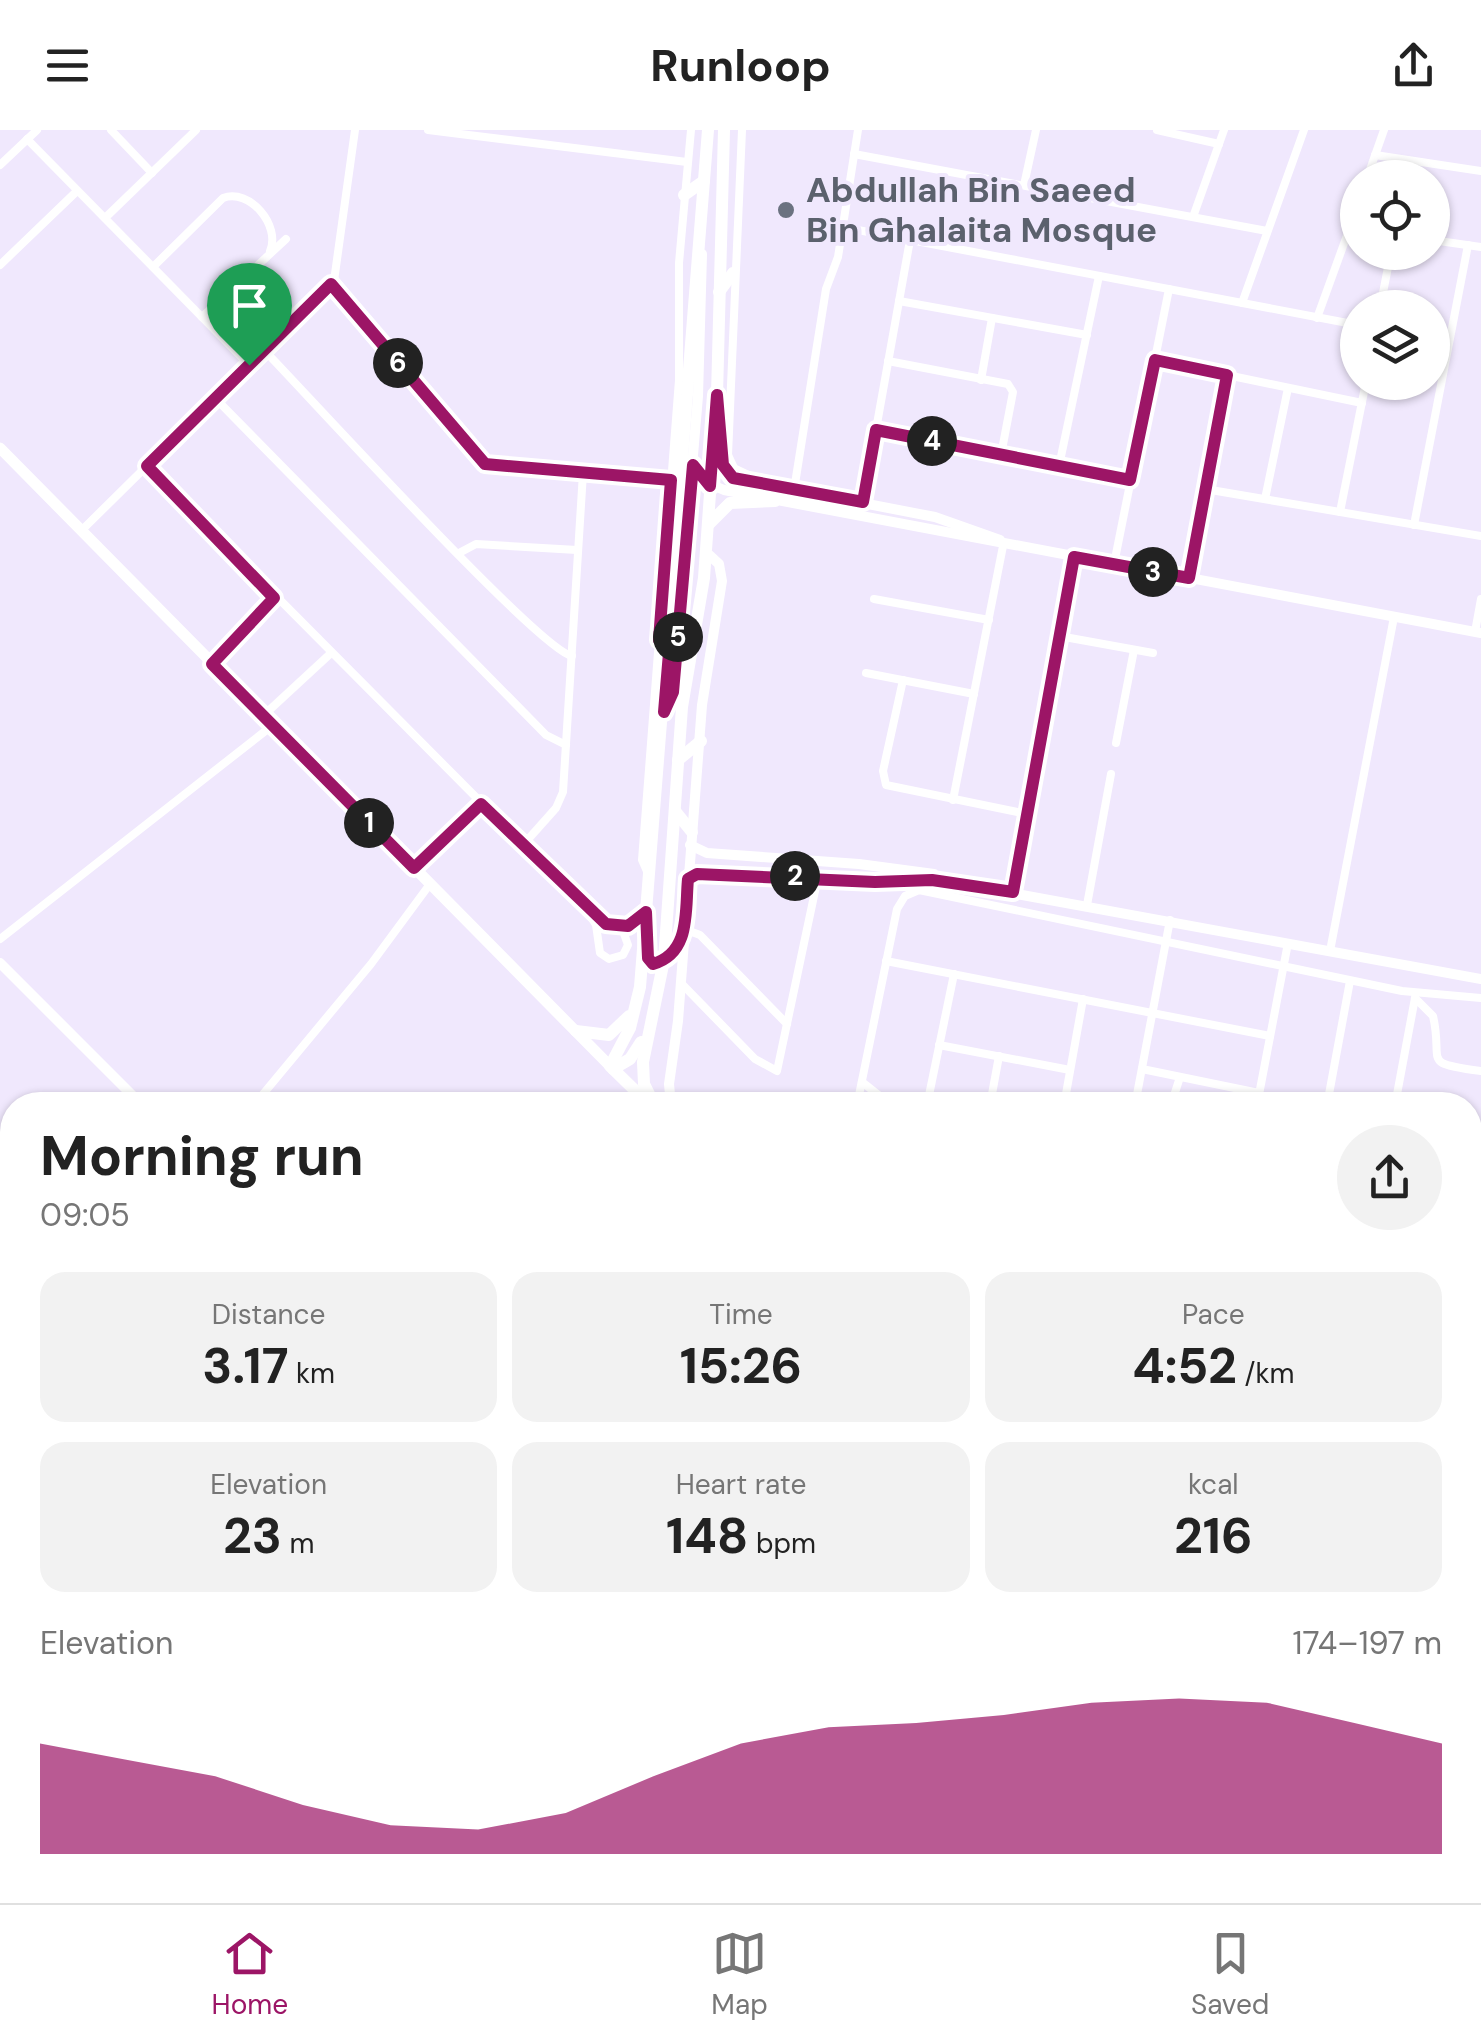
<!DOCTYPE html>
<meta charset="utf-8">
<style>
body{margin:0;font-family:"DM Sans",sans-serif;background:#f2f2f2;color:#222;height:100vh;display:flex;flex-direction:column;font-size:38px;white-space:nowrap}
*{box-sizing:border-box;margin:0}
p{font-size:32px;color:#767676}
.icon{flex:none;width:55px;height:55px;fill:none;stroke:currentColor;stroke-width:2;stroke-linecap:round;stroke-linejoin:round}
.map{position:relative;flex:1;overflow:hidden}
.sheet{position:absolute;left:0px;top:962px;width:1482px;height:812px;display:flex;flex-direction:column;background:#fff;border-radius:40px 40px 0 0;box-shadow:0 2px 8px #0004}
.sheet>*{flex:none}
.controls{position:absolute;left:1340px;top:30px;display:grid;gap:20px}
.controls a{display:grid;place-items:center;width:110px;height:110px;border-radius:50%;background:#fff;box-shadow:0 2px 8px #0004;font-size:50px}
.pin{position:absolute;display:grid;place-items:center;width:85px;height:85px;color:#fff;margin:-102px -42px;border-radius:50% 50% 50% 0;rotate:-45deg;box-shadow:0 0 10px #0007}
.pin .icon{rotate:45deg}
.km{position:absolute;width:50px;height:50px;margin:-25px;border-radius:50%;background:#222;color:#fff;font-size:28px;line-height:50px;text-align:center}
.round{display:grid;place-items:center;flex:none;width:105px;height:105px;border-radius:52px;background:#f2f2f2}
.head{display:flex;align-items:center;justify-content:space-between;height:170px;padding:0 40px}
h1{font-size:55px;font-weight:700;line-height:75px}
.metrics{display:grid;grid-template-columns:repeat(3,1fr);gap:15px;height:170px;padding:10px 40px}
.metrics div{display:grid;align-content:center;border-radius:25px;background:#f2f2f2;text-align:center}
.metrics b{font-size:50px;font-weight:700}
.metrics small{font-size:28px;font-weight:400}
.metrics p{font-size:28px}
.chart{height:280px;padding:20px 40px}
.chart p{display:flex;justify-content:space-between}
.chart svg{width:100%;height:180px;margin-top:10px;fill:#9c1566;opacity:.7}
header{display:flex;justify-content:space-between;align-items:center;height:130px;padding:0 40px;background:#fff;font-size:45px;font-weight:700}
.tab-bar{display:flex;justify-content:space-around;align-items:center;height:140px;border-top:2px solid #e0e0e0;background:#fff;font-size:28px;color:#767676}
.tab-bar a{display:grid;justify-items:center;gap:5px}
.tab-bar .selected{color:#9c1566}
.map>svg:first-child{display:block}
</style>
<header><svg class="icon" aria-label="menu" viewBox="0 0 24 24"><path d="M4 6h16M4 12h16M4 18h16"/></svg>Runloop<svg class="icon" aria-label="share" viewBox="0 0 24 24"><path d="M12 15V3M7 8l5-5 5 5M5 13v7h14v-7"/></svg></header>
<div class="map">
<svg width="1481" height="1773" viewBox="0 0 1481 1773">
<rect width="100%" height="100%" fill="#f0e8fd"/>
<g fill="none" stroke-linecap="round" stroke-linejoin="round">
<!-- minor -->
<g stroke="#fff" stroke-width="8">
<path d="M111,0L152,43"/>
<path d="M428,0L687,32"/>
<path d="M742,0L728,325L734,338L755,348"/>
<path d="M1157,0L1219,14"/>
<path d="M27,9L249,235"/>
<path d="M854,24L1267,101"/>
<path d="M1375,25L1481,41"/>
<path d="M0,35L37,0"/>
<path d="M1367,48L1384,0"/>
<path d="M1024,55L1036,0"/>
<path d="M1193,87L1224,0"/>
<path d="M105,88L196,0"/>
<path d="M842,97L1358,195"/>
<path d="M1432,110L1481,117"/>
<path d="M0,135L77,61"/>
<path d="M153,137L223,68C250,58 281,96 270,121"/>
<path d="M331,154L485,335L671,349"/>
<path d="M899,171L1087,205"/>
<path d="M1242,173L1304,0"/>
<path d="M1380,178L1391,122"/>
<path d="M202,187L286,109"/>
<path d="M1317,188L1358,75"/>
<path d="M264,220C306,263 538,519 572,526"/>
<path d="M1155,230L1362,273"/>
<path d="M888,231L1008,254L1013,262L1001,325"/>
<path d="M981,250L992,188"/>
<path d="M215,268L546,605L566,615"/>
<path d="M876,301L1131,350"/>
<path d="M147,336L579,771"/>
<path d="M1059,336L1099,146"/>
<path d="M1205,359L1481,406"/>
<path d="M794,360L826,159L838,127L858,0"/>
<path d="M1265,369L1288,258"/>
<path d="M863,372L910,110"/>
<path d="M1340,382L1366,252"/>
<path d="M1414,395L1468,115"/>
<path d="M81,401L334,151L355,0"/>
<path d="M459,423L476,414L577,420"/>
<path d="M1114,434L1169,159"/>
<path d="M1189,448L1227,245"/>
<path d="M874,469L989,490"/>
<path d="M1475,502L1481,469"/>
<path d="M1059,506L1153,523"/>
<path d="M212,534L274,468"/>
<path d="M866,543L974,564"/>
<path d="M903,550L883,641L886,655L1027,684"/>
<path d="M264,585L330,524"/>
<path d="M1116,613L1134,520"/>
<path d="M953,670L1003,416"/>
<path d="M523,715L556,678L563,662L583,343"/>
<path d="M414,738L481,674"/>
<path d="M649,746L642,730L679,250V133L691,0"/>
<path d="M1013,761L1074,427"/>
<path d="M581,771L602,791L623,801L628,815L623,825L609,829L600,823L596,795Z"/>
<path d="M1087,775L1111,644"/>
<path d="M684,807L692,802L700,805L787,894"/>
<path d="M0,809L273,595"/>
<path d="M1330,821L1394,487"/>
<path d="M886,831L1270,906"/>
<path d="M681,853L755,929L777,941L818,747"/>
<path d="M1415,868L1433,886C1444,933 1419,933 1481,941"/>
<path d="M939,915L1070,940"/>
<path d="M1142,939L1259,963"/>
<path d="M862,952L891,975"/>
<path d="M254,975L371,834L430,754"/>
<path d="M857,975L897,779L905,766L919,760L1402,861L1481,868"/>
<path d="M873,975H886"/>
<path d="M927,975L954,844"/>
<path d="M990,975L999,926"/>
<path d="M1064,975L1083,869"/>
<path d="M1135,975L1170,790"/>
<path d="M1171,975L1180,947"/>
<path d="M1257,975L1288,813"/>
<path d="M1327,975L1350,851"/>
<path d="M1395,975L1415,868"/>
<path d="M0,1092L12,1104"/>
<path d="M1470,1123L1481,1126"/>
<path d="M1470,1231L1481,1229"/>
<path d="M0,1346L12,1359"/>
<path d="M1470,1445L1481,1390"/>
<path d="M0,1495L12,1483"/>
<path d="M1470,1568L1481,1571"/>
<path d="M581,1773L584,1762"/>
</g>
<!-- tertiary -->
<g stroke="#fff" stroke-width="10">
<path d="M720,274L722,331L733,348L935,387L1000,410"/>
<path d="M693,335L703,351L724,360L1481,503"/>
<path d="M664,582L673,562L698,266L702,124"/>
<path d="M690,715L707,723L859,734L934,744"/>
<path d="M687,749L705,744L946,751L1481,849"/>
<path d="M0,833L142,975"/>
<path d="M671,975L669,954L678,891L702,575L722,451L719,434L706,422"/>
<path d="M236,1773L238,1762"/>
</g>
<!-- secondary -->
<g stroke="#fff" stroke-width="11">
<path d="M0,318L610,936"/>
<path d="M1470,1677L1481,1688"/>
</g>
<!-- primary -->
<g stroke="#fff" stroke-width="12">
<path d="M684,65L704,51"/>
<path d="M719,162L733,143"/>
<path d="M709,394L730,373L775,371"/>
<path d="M678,630L701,611"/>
<path d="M675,681L692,702"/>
<path d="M616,798L633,793L646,782"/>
<path d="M662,831L684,807"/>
<path d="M576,901L609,905L629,886"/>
<path d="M613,939L630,929L641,912"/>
<path d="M654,974L644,954L643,932L664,830L682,577L704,448L717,265L724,0"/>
<path d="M650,975L610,936L630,898L640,857L708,0"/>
<path d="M949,1773L952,1762"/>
</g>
</g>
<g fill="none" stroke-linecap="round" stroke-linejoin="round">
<!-- route casing -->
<g stroke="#fff" stroke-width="20">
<path id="route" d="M331,154L485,334L671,350L659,510L670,511L664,582L673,562L693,335L710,356L717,265L723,335L733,348L863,372L876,300L1130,350L1155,230L1227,245L1189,448L1074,427L1013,762L932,750L875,752L697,744L688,749C685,781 691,823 653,834L648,828L646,782L628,796L606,794L481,674L414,738L212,534L274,468L147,336Z"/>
</g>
<!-- route -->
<use href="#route" stroke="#9c1566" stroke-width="12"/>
</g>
<!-- markers -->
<circle fill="#6b7280" stroke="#f0e8fd" stroke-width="4" cx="786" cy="80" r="10"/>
<g text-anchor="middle" stroke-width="8" stroke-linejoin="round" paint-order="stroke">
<!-- worship labels -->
<g font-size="35" font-weight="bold" fill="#5b616d" stroke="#f0e8fd" text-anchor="start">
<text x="806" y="72">Abdullah Bin Saeed<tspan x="806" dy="40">Bin Ghalaita Mosque</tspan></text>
</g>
</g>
</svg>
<div class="controls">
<a><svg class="icon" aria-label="locate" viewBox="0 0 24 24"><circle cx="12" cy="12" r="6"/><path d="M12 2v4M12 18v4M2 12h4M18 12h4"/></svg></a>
<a><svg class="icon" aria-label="layers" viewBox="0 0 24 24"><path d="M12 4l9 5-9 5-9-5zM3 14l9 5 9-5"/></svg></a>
</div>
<div class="pin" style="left:249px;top:235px;background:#1e9e55"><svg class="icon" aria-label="arrive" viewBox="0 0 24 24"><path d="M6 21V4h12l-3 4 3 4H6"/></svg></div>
<b class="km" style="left:369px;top:693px">1</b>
<b class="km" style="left:795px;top:746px">2</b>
<b class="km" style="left:1153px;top:442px">3</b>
<b class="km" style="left:932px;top:311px">4</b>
<b class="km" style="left:678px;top:507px">5</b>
<b class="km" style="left:398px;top:233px">6</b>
<section class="sheet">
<div class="head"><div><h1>Morning run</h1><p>09:05</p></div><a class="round"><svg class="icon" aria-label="share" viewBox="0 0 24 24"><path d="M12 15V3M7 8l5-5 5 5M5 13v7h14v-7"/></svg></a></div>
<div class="metrics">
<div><p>Distance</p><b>3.17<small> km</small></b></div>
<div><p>Time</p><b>15:26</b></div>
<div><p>Pace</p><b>4:52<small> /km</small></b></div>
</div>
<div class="metrics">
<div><p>Elevation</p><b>23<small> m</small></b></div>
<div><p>Heart rate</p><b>148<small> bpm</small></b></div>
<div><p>kcal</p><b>216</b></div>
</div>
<div class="chart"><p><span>Elevation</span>174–197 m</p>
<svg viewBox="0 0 160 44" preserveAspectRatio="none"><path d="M0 44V17L10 21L20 25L30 32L40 37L50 38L60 34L70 25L80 17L90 13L100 12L110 10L120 7L130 6L140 7L150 12L160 17V44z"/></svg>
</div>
</section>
</div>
<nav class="tab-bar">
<a class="selected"><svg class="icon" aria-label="home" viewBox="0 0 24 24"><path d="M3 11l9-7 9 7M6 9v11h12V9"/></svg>Home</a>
<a><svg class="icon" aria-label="map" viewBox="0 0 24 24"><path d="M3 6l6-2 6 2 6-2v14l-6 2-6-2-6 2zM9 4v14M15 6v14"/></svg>Map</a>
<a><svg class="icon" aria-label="saved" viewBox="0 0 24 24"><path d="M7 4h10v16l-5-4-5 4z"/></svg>Saved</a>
</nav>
